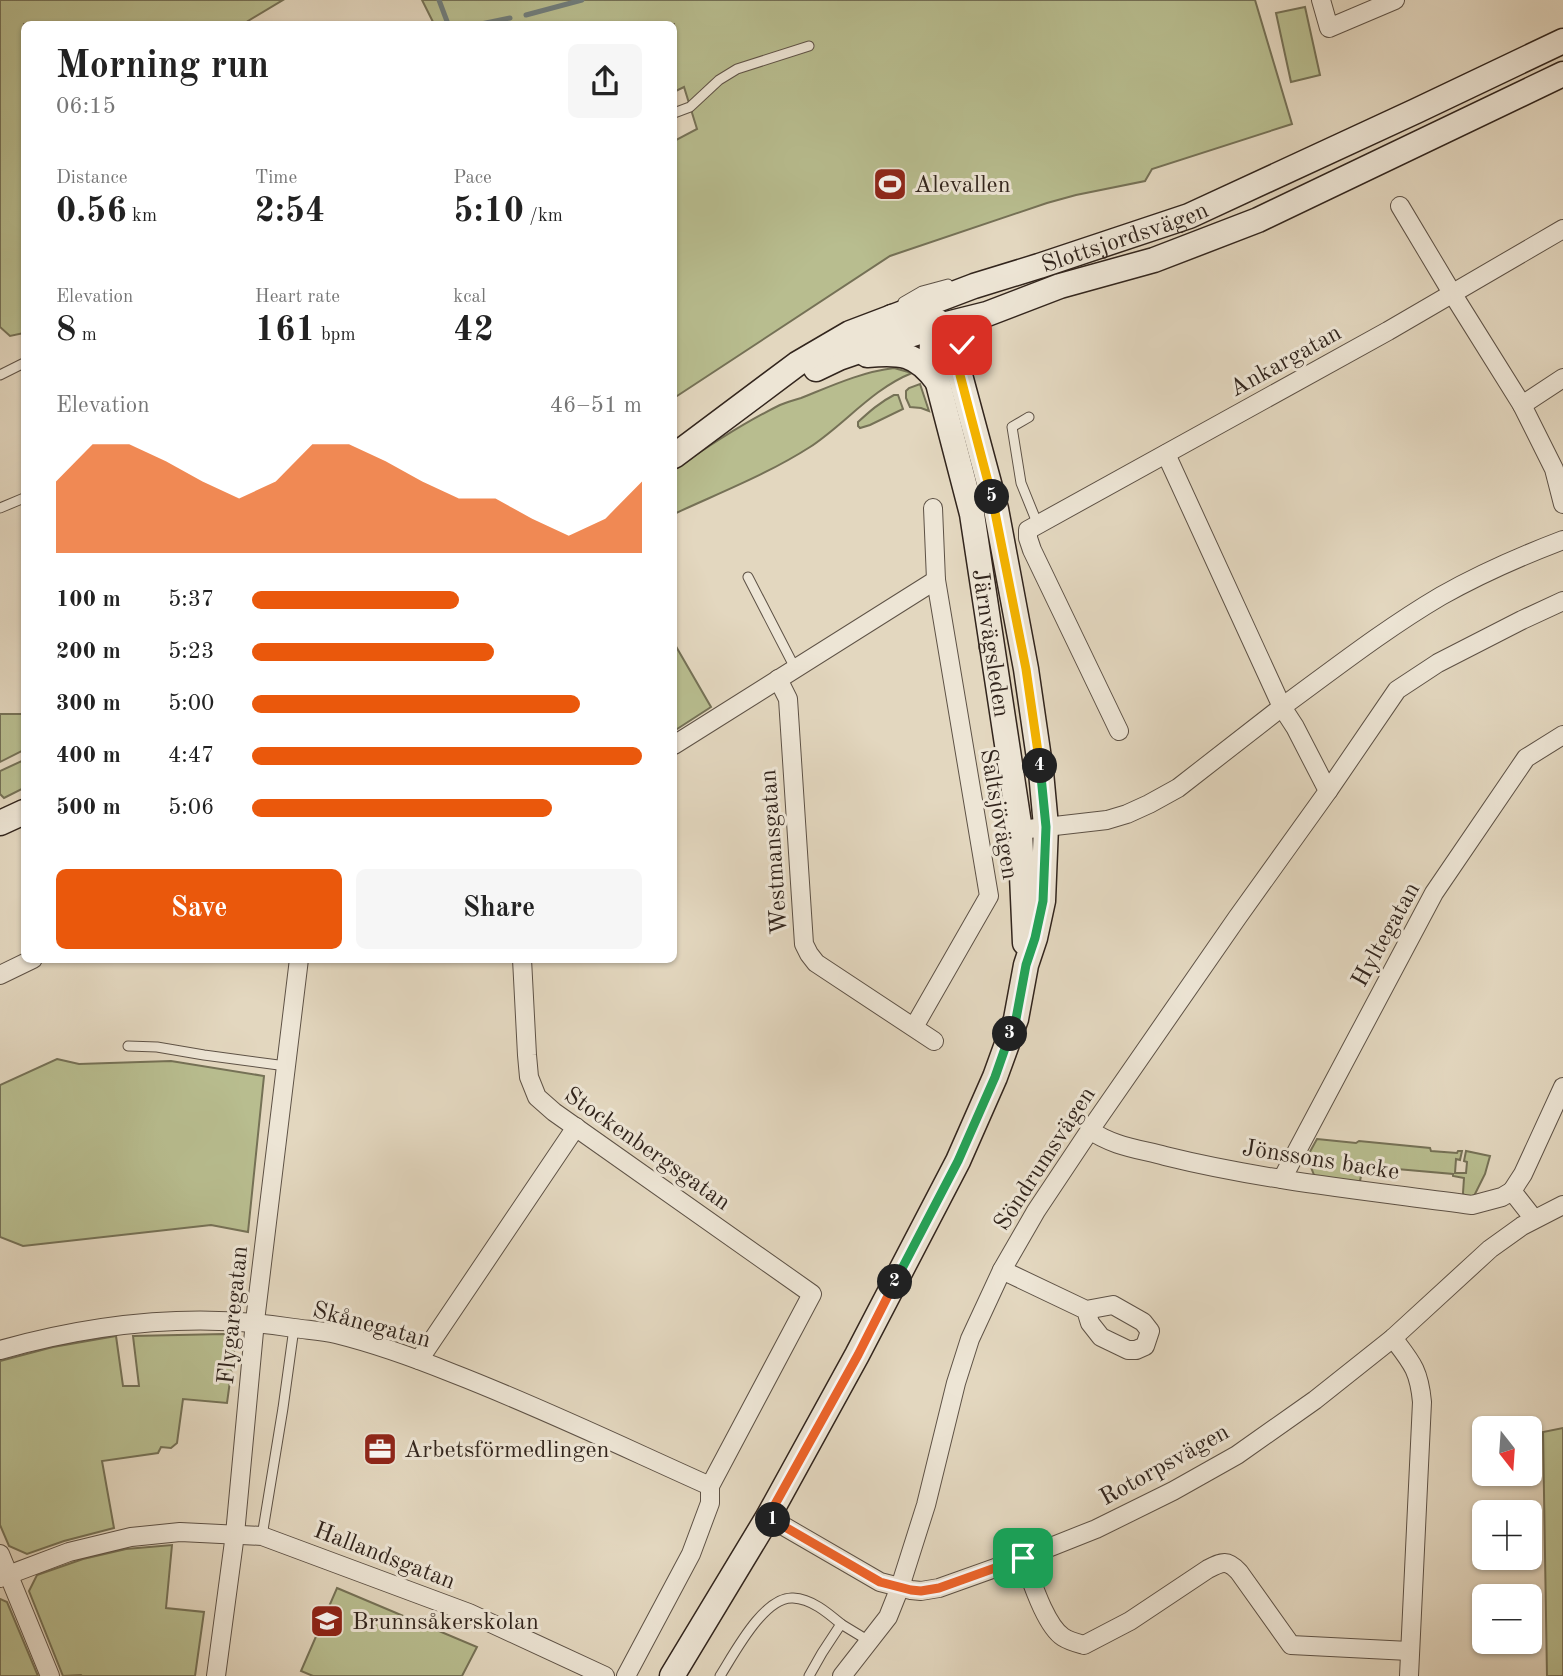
<!DOCTYPE html>
<meta charset="utf-8">
<style>
body{margin:0;font-family:"Old Standard TT",serif;background:#f6f6f6;color:#222;height:100vh;display:flex;flex-direction:column;font-size:26px;white-space:nowrap}
*{box-sizing:border-box;margin:0}
p{font-size:23px;color:#767676}
.icon{flex:none;width:38px;height:38px;fill:none;stroke:currentColor;stroke-width:2;stroke-linecap:round;stroke-linejoin:round}
.map{position:relative;flex:1;overflow:hidden}
.sheet{position:absolute;left:21px;top:21px;width:656px;height:942px;display:flex;flex-direction:column;background:#fff;border-radius:10px;box-shadow:0 2px 5px #0004}
.sheet>*{flex:none}
.needle{width:46px;rotate:163deg}
.fabs{position:absolute;left:1472px;top:1416px;display:grid;gap:14px}
.fabs a{display:grid;place-items:center;width:70px;height:70px;border-radius:10px;background:#fff;box-shadow:0 2px 5px #0004;font-size:35px}
.pin{position:absolute;display:grid;place-items:center;width:60px;height:60px;color:#fff;margin:-30px;border-radius:14px;box-shadow:0 4px 10px #0006}
.km{position:absolute;width:35px;height:35px;margin:-18px;border-radius:50%;background:#222;color:#fff;font-size:19px;line-height:35px;text-align:center}
.round{display:grid;place-items:center;flex:none;width:74px;height:74px;border-radius:10px;background:#f6f6f6}
.head{display:flex;align-items:center;justify-content:space-between;height:119px;padding:0 35px}
h1{font-size:38px;font-weight:800;line-height:52px}
.figures{display:grid;grid-template-columns:repeat(3,1fr);gap:10px;height:119px;padding:7px 35px}
.figures div{display:grid;align-content:center}
.figures b{font-size:35px;font-weight:800}
.figures small{font-size:19px;font-weight:400}
.figures p{font-size:19px}
.chart{height:196px;padding:14px 35px}
.chart p{display:flex;justify-content:space-between}
.chart svg{width:100%;height:126px;margin-top:7px;fill:#ea580c;opacity:.7}
.button{display:flex;gap:14px;margin-top:auto;padding:14px 35px}
.button a{flex:1;height:80px;border-radius:10px;background:#ea580c;color:#fff;font-size:28px;font-weight:800;line-height:80px;text-align:center}
.button a+a{background:#f6f6f6;color:#222}
ul{padding:0 35px;list-style:none;font-size:23px}
li{display:grid;grid-template-columns:112px 84px 1fr;align-items:center;height:52px}
li i{height:18px;border-radius:9px;background:#ea580c}
.map>svg:first-child{display:block}
</style>
<div class="map">
<svg width="1563" height="1676" viewBox="0 0 1563 1676">
<rect width="100%" height="100%" fill="#e3d7bf"/>
<filter id="stains"><feTurbulence type="fractalNoise" baseFrequency=".00286" numOctaves="4"/><feColorMatrix values="0 0 0 0 .2 0 0 0 0 .09 0 0 0 0 .02 0 0 0 .5 -.17"/></filter>
<radialGradient id="worn" r=".72"><stop offset=".6" stop-color="#630" stop-opacity="0"/><stop offset="1" stop-color="#630" stop-opacity=".3"/></radialGradient>
<!-- green -->
<g fill="#b8bd8f" stroke="#757156" stroke-width="2">
<path d="M0,0H283L243,24H24V333L10,336L0,327Z"/>
<path d="M422,0H1255L1292,124L1152,169L1145,181L1076,195L1047,203L890,256L674,398V141L697,129L684,87L674,92V24H434Z"/>
<path d="M1305,7L1320,75L1291,82L1276,13Z"/>
<path d="M894,368L912,373C872,389 845,424 810,447C768,474 719,493 674,514V470C708,446 743,423 780,405C787,402 794,400 801,398C831,386 861,372 894,368Z"/>
<path d="M920,384L929,411L921,408L910,407L906,398V391L909,388Z"/>
<path d="M894,395H898L903,409L870,425L860,428L858,426V422C869,412 880,402 894,395Z"/>
<path d="M674,643L711,707L674,731Z"/>
<path d="M0,714H24V750L0,762Z"/>
<path d="M24,760V788L4,798L0,794V771Z"/>
<path d="M57,1059L79,1064L171,1061L264,1076L248,1232L211,1225L23,1246L0,1237V1085Z"/>
<path d="M1317,1139L1356,1143L1359,1141L1430,1148L1431,1151L1457,1153L1458,1151H1462L1460,1160L1456,1159L1455,1173H1466L1467,1162L1464,1161L1466,1151L1490,1156L1485,1174L1473,1198H1465L1463,1193L1464,1178L1453,1176V1174L1363,1166L1359,1186L1311,1178L1314,1175L1307,1157Z"/>
<path d="M224,1334L230,1337L235,1345L227,1403L183,1399L177,1443L171,1448L161,1447L158,1453L102,1461L114,1528L64,1541L27,1554L9,1546L0,1525V1361L53,1347L116,1336L123,1386H139L133,1336Z"/>
<path d="M1563,1428V1676H1547L1543,1432Z"/>
<path d="M172,1545L166,1608L204,1612L195,1676H82L81,1675L63,1676L29,1591L37,1575L83,1559L126,1549Z"/>
<path d="M337,1588L477,1647L462,1676H313L301,1671Z"/>
<path d="M0,1599L7,1602L38,1676H0Z"/>
</g>
<g fill="none" stroke-linecap="round" stroke-linejoin="round">
<!-- stream -->
<g stroke="#707d7c" stroke-width="5">
<path d="M439,0L448,24"/>
<path d="M526,15L582,0"/>
<path d="M481,24L510,18"/>
</g>
<!-- lane casing -->
<g stroke="#5e5246" stroke-width="11">
<g id="lane">
<path d="M674,113L690,107L719,80L737,69L809,46"/>
<path d="M903,302L922,291L948,284"/>
<path d="M0,375L24,363"/>
<path d="M1029,417L1012,427L1021,483L1038,525"/>
<path d="M0,508L24,498"/>
<path d="M748,577L795,668"/>
<path d="M128,1046L157,1047L204,1055L286,1066"/>
<path d="M262,1536L283,1408L294,1328"/>
<path d="M720,1676C734,1654 764,1596 793,1598C812,1599 828,1613 841,1624"/>
<path d="M809,1676L822,1653L841,1624L869,1641"/>
</g>
</g>
<!-- street casing -->
<g stroke="#5e5246" stroke-width="20">
<g id="street">
<path d="M1321,0L1329,28L1395,0"/>
<path d="M1400,206L1452,293L1522,405L1554,469L1563,504"/>
<path d="M1522,405L1563,378"/>
<path d="M778,679L788,699L804,944L809,954L816,963L934,1041"/>
<path d="M1119,731L1032,550L1028,538V530L1388,331L1563,229"/>
<path d="M674,745L936,580"/>
<path d="M1328,791L1397,690L1438,663L1522,620L1563,601"/>
<path d="M1020,830L1107,820L1127,814L1149,804L1178,788L1282,707L1166,454"/>
<path d="M522,959L527,1055L529,1077L537,1097L554,1112L812,1294L710,1486V1503L691,1554L626,1676"/>
<path d="M0,975L33,959"/>
<path d="M914,1027L989,896L936,580L933,508"/>
<path d="M1090,1130C1112,1146 1139,1149 1165,1156C1266,1181 1370,1191 1472,1205L1502,1197L1512,1191L1534,1219"/>
<path d="M1282,1179L1434,893L1526,758L1563,735"/>
<path d="M1512,1191L1523,1174L1563,1087"/>
<path d="M1002,1270L1086,1310L1090,1323L1101,1337L1128,1350H1136L1145,1346L1150,1331L1143,1322L1113,1305L1086,1310"/>
<path d="M1393,1338C1412,1363 1419,1370 1422,1402L1409,1676"/>
<path d="M0,1350C96,1323 196,1312 294,1328C308,1330 323,1331 336,1334C376,1344 415,1358 452,1373C540,1407 625,1448 710,1486"/>
<path d="M419,1360L576,1127"/>
<path d="M768,1517L880,1582L911,1590L921,1591L939,1588L1023,1558L1096,1529L1173,1491L1237,1455L1315,1400L1393,1338L1490,1249L1522,1226L1563,1205"/>
<path d="M0,1554L50,1676"/>
<path d="M1023,1558C1031,1579 1045,1625 1063,1637C1069,1641 1077,1643 1084,1645L1130,1621L1208,1569C1222,1562 1227,1559 1239,1572L1291,1645L1409,1651"/>
<path d="M0,1578L69,1552L131,1537L180,1532L262,1536L469,1613L605,1676"/>
<path d="M216,1676L235,1534L255,1321L299,959"/>
<path d="M842,1676L888,1617L900,1587L926,1505L956,1383L970,1339L1002,1270L1036,1211L1090,1130L1237,918L1328,791L1295,727L1282,707C1334,669 1385,629 1441,596C1480,574 1521,556 1563,540"/>
</g>
</g>
<!-- secondary casing -->
<g stroke="#32251d" stroke-width="27">
<g id="secondary">
<path id="s1" d="M939,322C930,333 931,351 933,364L972,514L1020,830L1025,943"/>
<path d="M867,355C901,352 916,353 937,381"/>
<path d="M816,369L839,358L865,349L935,327L987,314L1060,286L1154,260L1258,220L1563,74"/>
<path id="s2" d="M674,456L797,364L850,333L974,286L1039,266L1189,216L1416,111L1563,41"/>
<path d="M0,823L24,812"/>
<path d="M672,1676L768,1517L857,1355L958,1161L995,1077L1016,1019L1026,965L1035,938L1043,901L1046,826L1041,772L1026,669L996,509L960,375L942,334L935,327L927,323L904,317H892"/>
</g>
</g>
<!-- lane -->
<use href="#lane" stroke="#ede5d5" stroke-width="9"/>
<!-- street -->
<use href="#street" stroke="#ede5d5" stroke-width="18"/>
<!-- secondary -->
<use href="#secondary" stroke="#ede5d5" stroke-width="24"/>
</g>
<g fill="none" stroke-linecap="round" stroke-linejoin="round">
<!-- split-1 casing -->
<g stroke="#fff" stroke-width="14">
<path id="split-1" d="M773,1520L880,1582L911,1590L921,1591L939,1588L1023,1558"/>
</g>
<!-- split-2 casing -->
<g stroke="#fff" stroke-width="14">
<path id="split-2" d="M773,1520L768,1517L858,1355L895,1282"/>
</g>
<!-- split-3 casing -->
<g stroke="#fff" stroke-width="14">
<path id="split-3" d="M895,1282L958,1161L995,1077L1010,1034"/>
</g>
<!-- split-4 casing -->
<g stroke="#fff" stroke-width="14">
<path id="split-4" d="M1010,1034L1016,1019L1026,965L1035,938L1043,901L1046,827L1040,766"/>
</g>
<!-- split-5 casing -->
<g stroke="#fff" stroke-width="14">
<path id="split-5" d="M992,497L1026,669L1040,766"/>
</g>
<!-- split-6 casing -->
<g stroke="#fff" stroke-width="14">
<path id="split-6" d="M962,345L960,375L992,497"/>
</g>
<!-- split-1 -->
<use href="#split-1" stroke="#f0652b" stroke-width="9"/>
<!-- split-2 -->
<use href="#split-2" stroke="#f0652b" stroke-width="9"/>
<!-- split-3 -->
<use href="#split-3" stroke="#22a559" stroke-width="9"/>
<!-- split-4 -->
<use href="#split-4" stroke="#22a559" stroke-width="9"/>
<!-- split-5 -->
<use href="#split-5" stroke="#f5b400" stroke-width="9"/>
<!-- split-6 -->
<use href="#split-6" stroke="#f5b400" stroke-width="9"/>
</g>
<!-- icons -->
<defs>
<g id="stadium-square" transform="scale(1.75)"><rect x="-9" y="-9" width="18" height="18" rx="4" fill="#8f2418" stroke="#ede5d5"/><path d="M0-5a6.5 5 0 1 0 0 10a6.5 5 0 1 0 0-10ZM-3.5-1.8h7v3.6h-7Z" fill="#fff"/></g>
<g id="office-square" transform="scale(1.75)"><rect x="-9" y="-9" width="18" height="18" rx="4" fill="#8f2418" stroke="#ede5d5"/><path d="M-6-3h4V-5.5h4V-3h4V5H-6ZM-1-4.5V-3h2v-1.5ZM-6 0V1H6V0Z" fill="#fff"/></g>
<g id="school-square" transform="scale(1.75)"><rect x="-9" y="-9" width="18" height="18" rx="4" fill="#8f2418" stroke="#ede5d5"/><path d="M0-5L7-2L0 1L-7-2ZM-4 1L0 2.5L4 1V4Q0 6-4 4Z" fill="#fff"/></g>
</defs>
<g fill-rule="evenodd">
<use href="#stadium-square" x="890" y="184"/>
<use href="#office-square" x="380" y="1449"/>
<use href="#school-square" x="327" y="1621"/>
</g>
<g text-anchor="middle" stroke-width="6" stroke-linejoin="round" paint-order="stroke">
<!-- poi labels -->
<g font-size="24" fill="#32251d" stroke="#ede5d5" text-anchor="start">
<text x="914" y="192">Alevallen</text>
<text x="404" y="1457">Arbetsförmedlingen</text>
<text x="352" y="1629">Brunnsåkerskolan</text>
</g>
<!-- street labels -->
<g font-size="24" fill="#32251d" stroke="#ede5d5">
<text dy="8" stroke="none"><textPath href="#s2" startOffset="506">Slottsjordsvägen</textPath></text>
<text transform="translate(1285 360) rotate(-29)" y="8">Ankargatan</text>
<text dy="8" stroke="none"><textPath href="#s1" startOffset="329">Järnvägsleden</textPath></text>
<text transform="translate(1000 814) rotate(80)" y="8">Saltsjövägen</text>
<text transform="translate(773 852) rotate(-94)" y="8">Westmansgatan</text>
<text transform="translate(1385 934) rotate(-61)" y="8">Hyltegatan</text>
<text transform="translate(648 1148) rotate(35)" y="8">Stockenbergsgatan</text>
<text transform="translate(1044 1158) rotate(-57)" y="8">Söndrumsvägen</text>
<text transform="translate(1321 1159) rotate(9)" y="8">Jönssons backe</text>
<text transform="translate(232 1315) rotate(-84)" y="8">Flygaregatan</text>
<text transform="translate(372 1324) rotate(15)" y="8">Skånegatan</text>
<text transform="translate(1164 1464) rotate(-29)" y="8">Rotorpsvägen</text>
<text transform="translate(385 1555) rotate(21)" y="8">Hallandsgatan</text>
</g>
</g>
<rect width="100%" height="100%" filter="url(#stains)"/>
<rect width="100%" height="100%" fill="url(#worn)"/>
</svg>
<div class="fabs">
<a><svg class="needle" viewBox="-14 -14 28 28"><path d="M0-13l5 13h-10z" fill="#e53935"/><path d="M0 13l5-13h-10z" fill="#767676"/></svg></a>
<a>+</a>
<a>−</a>
</div>
<div class="pin" style="left:1023px;top:1558px;background:#1e9e55"><svg class="icon" aria-label="arrive" viewBox="0 0 24 24"><path d="M6 21V4h12l-3 4 3 4H6"/></svg></div>
<div class="pin" style="left:962px;top:345px;background:#d93025"><svg class="icon" aria-label="check" viewBox="0 0 24 24"><path d="M5 12l5 5 9-10"/></svg></div>
<b class="km" style="left:773px;top:1520px">1</b>
<b class="km" style="left:895px;top:1282px">2</b>
<b class="km" style="left:1010px;top:1034px">3</b>
<b class="km" style="left:1040px;top:766px">4</b>
<b class="km" style="left:992px;top:497px">5</b>
<section class="sheet">
<div class="head"><div><h1>Morning run</h1><p>06:15</p></div><a class="round"><svg class="icon" aria-label="share" viewBox="0 0 24 24"><path d="M12 15V3M7 8l5-5 5 5M5 13v7h14v-7"/></svg></a></div>
<div class="figures">
<div><p>Distance</p><b>0.56<small> km</small></b></div>
<div><p>Time</p><b>2:54</b></div>
<div><p>Pace</p><b>5:10<small> /km</small></b></div>
</div>
<div class="figures">
<div><p>Elevation</p><b>8<small> m</small></b></div>
<div><p>Heart rate</p><b>161<small> bpm</small></b></div>
<div><p>kcal</p><b>42</b></div>
</div>
<div class="chart"><p><span>Elevation</span>46–51 m</p>
<svg viewBox="0 0 160 44" preserveAspectRatio="none"><path d="M0 44V19L10 6L20 6L30 12L40 19L50 25L60 19L70 6L80 6L90 12L100 19L110 25L120 25L130 32L140 38L150 32L160 19V44z"/></svg>
</div>
<ul>
<li><b>100 m</b>5:37<i style="width:53%"></i></li>
<li><b>200 m</b>5:23<i style="width:62%"></i></li>
<li><b>300 m</b>5:00<i style="width:84%"></i></li>
<li><b>400 m</b>4:47<i style="width:100%"></i></li>
<li><b>500 m</b>5:06<i style="width:77%"></i></li>
</ul>
<div class="button"><a>Save</a><a>Share</a></div>
</section>
</div>
